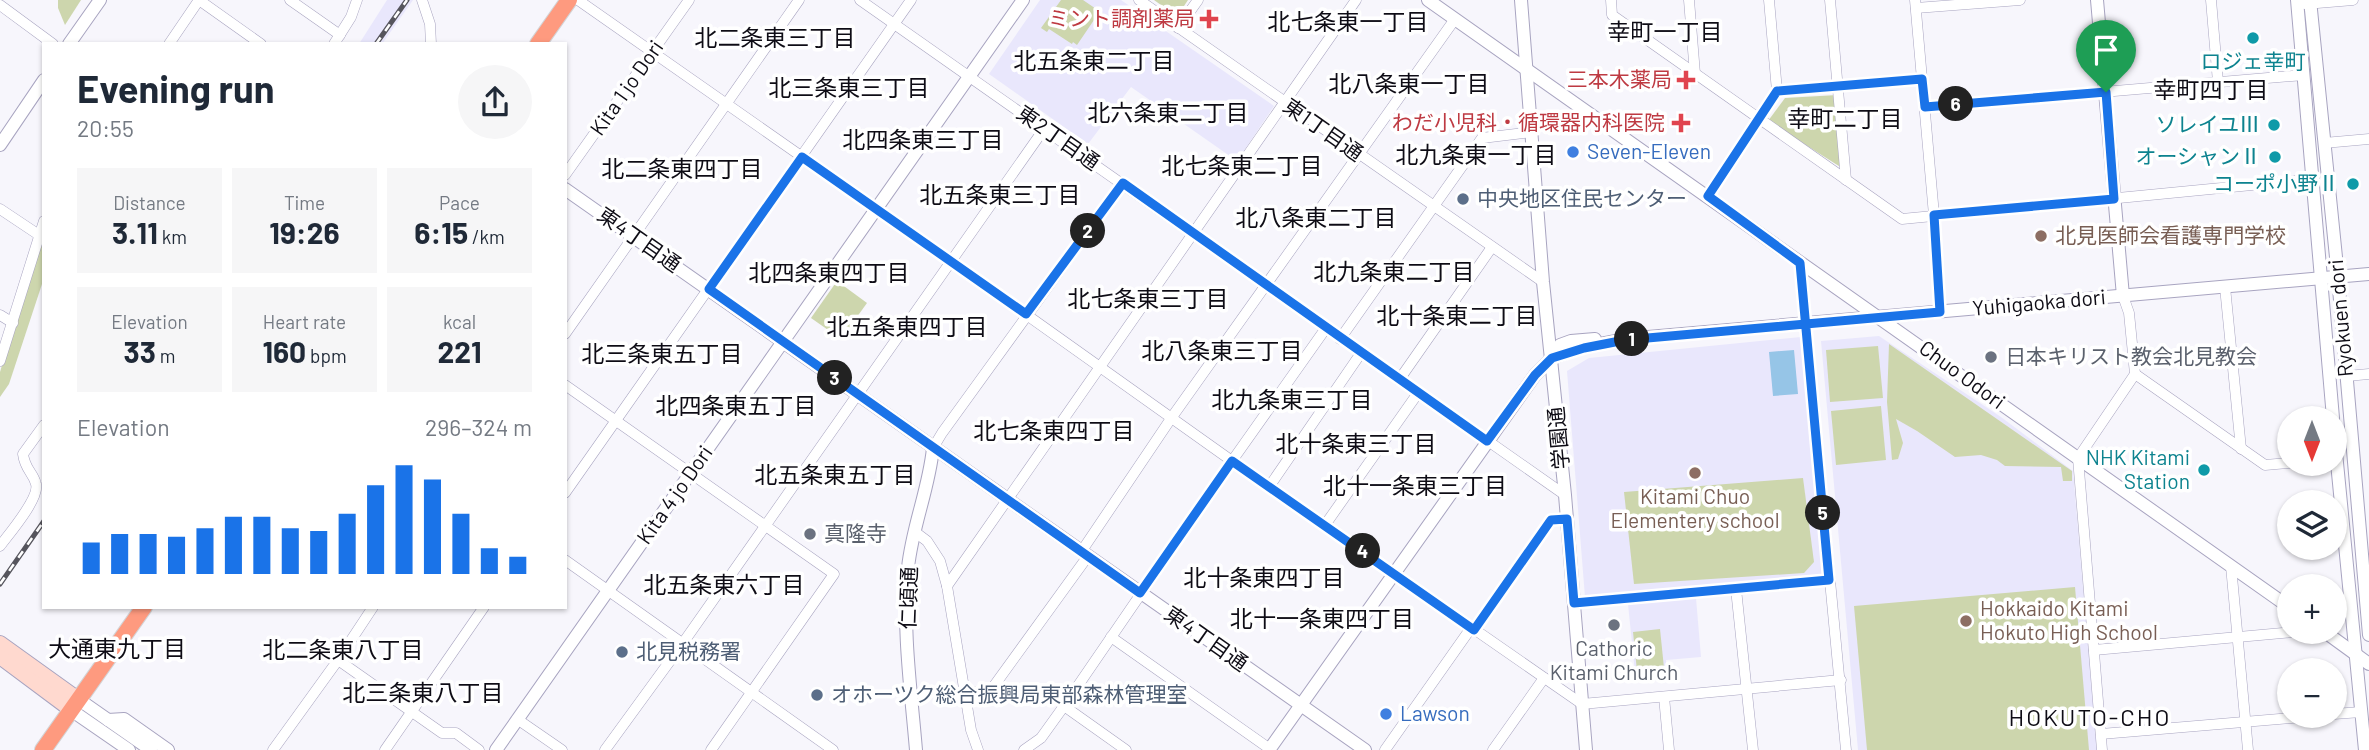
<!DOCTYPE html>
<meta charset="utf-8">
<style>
body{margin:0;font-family:Barlow,"Noto Sans JP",sans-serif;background:#f6f6f7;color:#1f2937;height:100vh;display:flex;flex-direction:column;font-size:26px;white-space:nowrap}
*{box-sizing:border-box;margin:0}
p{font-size:23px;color:#747a83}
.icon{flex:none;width:38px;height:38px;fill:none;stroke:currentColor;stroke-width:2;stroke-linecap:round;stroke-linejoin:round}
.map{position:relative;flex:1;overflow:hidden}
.sheet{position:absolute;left:42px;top:42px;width:525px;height:567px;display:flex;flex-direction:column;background:#fff;border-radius:0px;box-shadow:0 2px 5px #0004}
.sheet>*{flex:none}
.needle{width:46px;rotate:180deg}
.buttons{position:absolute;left:2277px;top:406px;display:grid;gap:14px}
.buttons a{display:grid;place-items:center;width:70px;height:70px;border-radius:50%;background:#fff;box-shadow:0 2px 5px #0004;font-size:35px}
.pin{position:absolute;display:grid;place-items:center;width:60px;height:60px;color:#fff;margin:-72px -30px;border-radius:50% 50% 50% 0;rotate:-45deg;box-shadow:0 0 7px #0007}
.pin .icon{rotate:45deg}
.km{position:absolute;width:35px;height:35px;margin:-18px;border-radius:50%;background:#222;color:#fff;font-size:19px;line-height:35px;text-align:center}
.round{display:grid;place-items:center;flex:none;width:74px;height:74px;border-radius:37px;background:#f6f6f7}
.summary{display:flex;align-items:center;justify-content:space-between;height:119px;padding:0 35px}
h1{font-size:38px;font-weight:700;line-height:52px}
.figures{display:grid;grid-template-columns:repeat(3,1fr);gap:10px;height:119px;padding:7px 35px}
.figures div{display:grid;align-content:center;border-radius:0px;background:#f6f6f7;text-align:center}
.figures b{font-size:30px;font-weight:700}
.figures small{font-size:19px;font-weight:400}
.figures p{font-size:19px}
.chart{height:196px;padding:14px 35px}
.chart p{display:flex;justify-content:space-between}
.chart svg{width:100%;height:126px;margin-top:7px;stroke:#1a73e8;stroke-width:6}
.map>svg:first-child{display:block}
</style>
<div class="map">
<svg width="2369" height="750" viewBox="0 0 2369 750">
<rect width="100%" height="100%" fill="#f7f6fc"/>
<!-- built -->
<g fill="#e9e7fc">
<path d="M387,0H413L382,44H359Z"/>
<path d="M1040,0H1121L1274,106L1237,161L1131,87L1088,144L989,74Z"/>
<path d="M1879,336L2001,417L2073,471L2097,750H1858L1821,341Z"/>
<path d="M1801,337L1824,576L1585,597L1567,371L1589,358Z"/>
<path d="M1696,598L1701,657L1666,660V671L1635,673L1628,604Z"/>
</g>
<!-- green -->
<g fill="#cdd6ad">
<path d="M58,0H81L65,25L58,8Z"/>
<path d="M1061,0H1083L1105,15L1100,24L1094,20L1077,45L1073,42L1072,44L1049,29L1047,32L1041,28Z"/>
<path d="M1154,0H1188L1178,15H1175Z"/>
<path d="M1837,95L1842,168L1768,121L1785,98Z"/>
<path d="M44,227V278L9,384L0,397V372Z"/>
<path d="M837,281L867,303L841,339L811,318Z"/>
<path d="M1889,344L2072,471V481H2063L2061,467L2005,466L1997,460L1981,455L1955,457L1917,431L1896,419L1903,443L1898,459L1892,460L1887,402Z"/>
<path d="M1878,346L1883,398L1830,402L1826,350Z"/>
<path d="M1881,406L1886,460L1836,465L1831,411Z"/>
<path d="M1803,478L1814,562L1804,573L1634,584L1624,492Z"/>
<path d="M2075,587L2089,750H1867L1854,606Z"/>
<path d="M1660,629L1664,668L1637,671L1633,632Z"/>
</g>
<!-- water -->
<path fill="#96c5e7" d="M1794,350L1798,394L1773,396L1769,352Z"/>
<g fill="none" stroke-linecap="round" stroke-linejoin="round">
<!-- minor casing -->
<g stroke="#a8a4c0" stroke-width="11">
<g id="minor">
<path d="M199,0L261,44"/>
<path d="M290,0L340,35"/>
<path d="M422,0L430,24L431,44"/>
<path d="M578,0L951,261L1232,461L1582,704L1841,680"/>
<path d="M860,0L1565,495"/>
<path d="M1139,0L1543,282"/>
<path d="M1611,0L1612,15L1902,219L2314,179"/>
<path d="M1689,0L1695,74"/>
<path d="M1830,0L1846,180"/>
<path d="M1915,0L1934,215L1940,312"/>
<path d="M2211,0L2218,82"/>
<path d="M2305,4L2353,0"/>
<path d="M0,5L53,44"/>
<path d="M1916,8L2020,0"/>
<path d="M1178,28L1198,0"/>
<path d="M169,44L199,0"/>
<path d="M334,44L351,17L357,0"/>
<path d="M1777,91L1922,79"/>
<path d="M1925,107L2304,75"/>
<path d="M2324,143L2369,139"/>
<path d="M565,175L689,0"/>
<path d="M1708,196L1777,91L1769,0"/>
<path d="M0,209L39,235"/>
<path d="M1800,263L1846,750"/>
<path d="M2225,287L2241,449"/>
<path d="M0,315L13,323"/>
<path d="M565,334L799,0"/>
<path d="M1340,339L1482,138L1533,132"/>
<path d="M0,361L44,221"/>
<path d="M2135,374L2265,465L2289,463"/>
<path d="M2347,376L2369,374"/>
<path d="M1399,380L1492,247"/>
<path d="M565,385L834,574L711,750"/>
<path d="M933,448L942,433L1123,183"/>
<path d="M1269,487L1361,353"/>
<path d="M565,493L911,0"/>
<path d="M1325,525L1418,393"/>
<path d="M915,532L927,541L940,561L947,586L971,730L978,750"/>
<path d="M0,546C9,534 40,498 36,484C33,472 25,470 23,454L44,425"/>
<path d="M1081,552L1172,417L1455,19"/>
<path d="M565,560L833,750"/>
<path d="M2231,566L2248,750"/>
<path d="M947,586L1356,0"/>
<path d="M1736,589L1753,750"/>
<path d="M1574,603L1829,580"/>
<path d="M1474,630L1551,520L1567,519"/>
<path d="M1111,637L1270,749"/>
<path d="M2094,650L2293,632"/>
<path d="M338,660L442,733H456L479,750"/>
<path d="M965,691L982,693L991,690L1088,556"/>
<path d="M1664,697L1669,750"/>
<path d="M1064,706L1126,750"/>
<path d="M2334,714L2361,712"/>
<path d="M517,719L562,750"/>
<path d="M2101,734L2314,716"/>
<path d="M273,750L338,660L373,607"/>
<path d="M385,750L484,607"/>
<path d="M605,750L683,643L1044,129"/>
<path d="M1024,750L1041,738L1064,706L1232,461L1326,328"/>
<path d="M1385,750L1471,628"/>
<path d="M1493,750L1544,678"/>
<path d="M2102,750L2078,458L2135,374L2129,313L2123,296"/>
</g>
</g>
<!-- tertiary casing -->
<g stroke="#a8a4c0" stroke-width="14">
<g id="tertiary">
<path d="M1428,0L2289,607"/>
<path d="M1521,0L1543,282L1565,495L1586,750"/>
<path d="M2097,0L2123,296"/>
<path d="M2297,0L2333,418"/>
<path d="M2310,0L2338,277L2369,635"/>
<path d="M69,44L100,0"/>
<path d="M0,145L44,80"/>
<path d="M565,189L1365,750"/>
<path d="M1552,358L1584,347L1625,339L2369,274"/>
<path d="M2334,432L2365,750"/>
<path d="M2325,632L2369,664"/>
<path d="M78,699L151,750"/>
<path d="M71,710L129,750"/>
<path d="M108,720L124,719L168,750"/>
<path d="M496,750L1023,0"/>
<path d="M916,750C911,690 902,628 908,568C912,527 929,489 933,448"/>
<path d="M1269,750L1535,375L1552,358L1560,345L1571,341L1595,339"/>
</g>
</g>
<!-- secondary casing -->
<g stroke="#a8a4c0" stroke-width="16">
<g id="secondary">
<path d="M0,643L78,699"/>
<path d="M0,657L71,710"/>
</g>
</g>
<!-- trunk casing -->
<g stroke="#d4d3d5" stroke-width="18">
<g id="trunk">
<path d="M538,44L569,0"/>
<path d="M43,750L144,607"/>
</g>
</g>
<!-- minor -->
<use href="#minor" stroke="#fff" stroke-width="10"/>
<!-- tertiary -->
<use href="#tertiary" stroke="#fff" stroke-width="12"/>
<!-- secondary -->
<use href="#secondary" stroke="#ffd9cf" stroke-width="14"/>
<!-- trunk -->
<use href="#trunk" stroke="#fe9a7f" stroke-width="16"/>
<!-- rail casing -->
<g stroke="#56555d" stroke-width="5">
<g id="rail">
<path d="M376,44L407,0"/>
<path d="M0,584L44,521"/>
</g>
</g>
<!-- rail -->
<use href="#rail" stroke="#fff" stroke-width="2.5" stroke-dasharray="8" stroke-linecap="butt"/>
</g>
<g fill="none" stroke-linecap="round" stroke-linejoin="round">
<!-- route casing -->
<g stroke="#fff" stroke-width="14">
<path id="route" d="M2106,92L2114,199L1934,215L1940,312L1625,340L1584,348L1552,358L1535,375L1487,441L1123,183L1026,314L802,157L709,289L1140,593L1232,461L1474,630L1551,520L1567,519L1574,603L1829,580L1800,263L1708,196L1777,91L1922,79L1925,107L2106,92"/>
</g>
<!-- route -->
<use href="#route" stroke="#1a73e8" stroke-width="9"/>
</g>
<!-- markers -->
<g fill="#e0444e" stroke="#fff" stroke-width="2.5">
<path d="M1205.5 8.5h7v7h7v7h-7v7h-7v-7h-7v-7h7z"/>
<path d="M1682.5 69.5h7v7h7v7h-7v7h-7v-7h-7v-7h7z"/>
<path d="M1677.5 112.5h7v7h7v7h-7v7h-7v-7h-7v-7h7z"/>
</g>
<g fill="#0f9aa8" stroke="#fff" stroke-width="2.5">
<circle cx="2253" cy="38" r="7"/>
<circle cx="2274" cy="125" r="7"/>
<circle cx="2275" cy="157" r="7"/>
<circle cx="2353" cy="184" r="7"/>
<circle cx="2204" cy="470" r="7"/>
</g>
<g fill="#3f7fe0" stroke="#fff" stroke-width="2.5">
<circle cx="1573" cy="152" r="7"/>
<circle cx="1386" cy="714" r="7"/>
</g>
<g fill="#5c6f8a" stroke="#fff" stroke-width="2.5">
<circle cx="1463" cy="199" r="7"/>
<circle cx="622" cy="652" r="7"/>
<circle cx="817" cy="695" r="7"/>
</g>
<g fill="#8d6e63" stroke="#fff" stroke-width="2.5">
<circle cx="2041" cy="236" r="7"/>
<circle cx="1695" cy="473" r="7"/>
<circle cx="1966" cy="621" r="7"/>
</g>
<g fill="#6b7280" stroke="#fff" stroke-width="2.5">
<circle cx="1991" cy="357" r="7"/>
<circle cx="810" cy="534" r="7"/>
<circle cx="1614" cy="625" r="7"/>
</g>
<g text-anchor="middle" stroke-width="7" stroke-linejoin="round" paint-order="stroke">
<!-- health labels -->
<g font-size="21" fill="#be3a42" stroke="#fff" text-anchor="end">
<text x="1195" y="26">ミント調剤薬局</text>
<text x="1672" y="87">三本木薬局</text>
<text x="1665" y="130">わだ小児科・循環器内科医院</text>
</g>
<!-- culture labels -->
<g font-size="21" fill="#0d838f" stroke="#fff" text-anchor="end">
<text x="2253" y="69" text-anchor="middle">ロジェ幸町</text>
<text x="2260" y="132">ソレイユⅢ</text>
<text x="2261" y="164">オーシャンⅡ</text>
<text x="2339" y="191">コーポ小野Ⅱ</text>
<text x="2190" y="465">NHK Kitami<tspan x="2190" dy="24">Station</tspan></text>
</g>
<!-- street labels -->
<g font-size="21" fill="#0e0c15" stroke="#fff">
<text transform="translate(627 88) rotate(-55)" y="7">Kita 1 jo Dori</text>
<text transform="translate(1323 130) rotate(35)" y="7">東1丁目通</text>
<text transform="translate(1058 138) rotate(35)" y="7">東2丁目通</text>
<text transform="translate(639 240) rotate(35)" y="7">東4丁目通</text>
<text transform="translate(2039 303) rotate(-5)" y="7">Yuhigaoka dori</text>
<text transform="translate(2341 318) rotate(-95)" y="7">Ryokuen dori</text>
<text transform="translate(1962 375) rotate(36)" y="7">Chuo Odori</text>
<text transform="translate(1559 438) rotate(-95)" y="7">学園通</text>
<text transform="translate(675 495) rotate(-55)" y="7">Kita 4 jo Dori</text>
<text transform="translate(909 598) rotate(-88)" y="7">仁頃通</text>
<text transform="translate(1206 639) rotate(35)" y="7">東4丁目通</text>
</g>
<!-- shop labels -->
<g font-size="21" fill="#366cbe" stroke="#fff" text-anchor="start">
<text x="1587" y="159">Seven-Eleven</text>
<text x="1400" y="721">Lawson</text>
</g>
<!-- service labels -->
<g font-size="21" fill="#4e5e75" stroke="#fff" text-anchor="start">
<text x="1477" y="206">中央地区住民センター</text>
<text x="636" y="659">北見税務署</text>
<text x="831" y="702">オホーツク総合振興局東部森林管理室</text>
</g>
<!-- education labels -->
<g font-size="21" fill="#785e54" stroke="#fff" text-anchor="start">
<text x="2055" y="243">北見医師会看護専門学校</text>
<text x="1695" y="504" text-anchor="middle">Kitami Chuo<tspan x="1695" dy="24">Elementery school</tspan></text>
<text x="1980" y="616">Hokkaido Kitami<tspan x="1980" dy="24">Hokuto High School</tspan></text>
</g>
<!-- worship labels -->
<g font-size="21" fill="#5b616d" stroke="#fff" text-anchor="start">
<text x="2005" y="364">日本キリスト教会北見教会</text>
<text x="824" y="541">真隆寺</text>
<text x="1614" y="656" text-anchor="middle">Cathoric<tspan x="1614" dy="24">Kitami Church</tspan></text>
</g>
<!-- neighbourhood labels -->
<g font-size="23" fill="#0e0c15" stroke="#fff">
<text x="1348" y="30">北七条東一丁目</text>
<text x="1665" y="40">幸町一丁目</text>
<text x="775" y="46">北二条東三丁目</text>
<text x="1094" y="69">北五条東二丁目</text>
<text x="1409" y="92">北八条東一丁目</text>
<text x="849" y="96">北三条東三丁目</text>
<text x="2211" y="98">幸町四丁目</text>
<text x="1168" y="121">北六条東二丁目</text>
<text x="1845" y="127">幸町二丁目</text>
<text x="923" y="148">北四条東三丁目</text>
<text x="1476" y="163">北九条東一丁目</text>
<text x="1242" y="174">北七条東二丁目</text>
<text x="682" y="177">北二条東四丁目</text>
<text x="1000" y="203">北五条東三丁目</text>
<text x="1316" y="226">北八条東二丁目</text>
<text x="1394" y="280">北九条東二丁目</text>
<text x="829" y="281">北四条東四丁目</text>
<text x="1148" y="307">北七条東三丁目</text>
<text x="1457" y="324">北十条東二丁目</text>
<text x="907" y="335">北五条東四丁目</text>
<text x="1222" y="359">北八条東三丁目</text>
<text x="662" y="362">北三条東五丁目</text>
<text x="1292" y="408">北九条東三丁目</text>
<text x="736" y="414">北四条東五丁目</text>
<text x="1054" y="439">北七条東四丁目</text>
<text x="1356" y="452">北十条東三丁目</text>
<text x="835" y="483">北五条東五丁目</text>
<text x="1415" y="494">北十一条東三丁目</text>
<text x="1264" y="586">北十条東四丁目</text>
<text x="724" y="593">北五条東六丁目</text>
<text x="1322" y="627">北十一条東四丁目</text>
<text x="117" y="657">大通東九丁目</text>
<text x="343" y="658">北二条東八丁目</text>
<text x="423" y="701">北三条東八丁目</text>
</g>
<!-- quarter labels -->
<g font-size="24" letter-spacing="2" fill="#0e0c15" stroke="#fff">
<text x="2090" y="726">HOKUTO-CHO</text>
</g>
</g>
</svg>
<div class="buttons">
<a><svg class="needle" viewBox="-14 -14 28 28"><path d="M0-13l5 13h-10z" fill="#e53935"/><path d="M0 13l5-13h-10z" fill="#747a83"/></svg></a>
<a><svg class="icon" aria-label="layers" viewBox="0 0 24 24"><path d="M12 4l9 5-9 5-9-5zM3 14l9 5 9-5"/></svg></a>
<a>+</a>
<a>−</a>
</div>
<div class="pin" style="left:2106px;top:92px;background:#1e9e55"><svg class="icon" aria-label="arrive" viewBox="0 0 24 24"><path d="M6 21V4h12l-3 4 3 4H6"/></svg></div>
<b class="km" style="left:1632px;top:339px">1</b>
<b class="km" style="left:1088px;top:231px">2</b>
<b class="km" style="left:835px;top:378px">3</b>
<b class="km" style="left:1363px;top:551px">4</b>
<b class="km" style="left:1823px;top:513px">5</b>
<b class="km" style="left:1956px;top:104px">6</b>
<section class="sheet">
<div class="summary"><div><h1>Evening run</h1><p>20:55</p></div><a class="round"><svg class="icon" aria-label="share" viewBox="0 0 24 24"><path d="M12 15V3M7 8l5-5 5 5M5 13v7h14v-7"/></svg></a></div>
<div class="figures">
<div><p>Distance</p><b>3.11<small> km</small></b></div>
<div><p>Time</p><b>19:26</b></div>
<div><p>Pace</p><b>6:15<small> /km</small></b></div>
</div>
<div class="figures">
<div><p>Elevation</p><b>33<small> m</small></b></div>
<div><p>Heart rate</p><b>160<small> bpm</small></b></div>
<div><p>kcal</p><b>221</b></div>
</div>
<div class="chart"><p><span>Elevation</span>296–324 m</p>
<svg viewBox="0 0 160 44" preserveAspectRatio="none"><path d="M5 44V33M15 44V30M25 44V30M35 44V31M45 44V28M55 44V24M65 44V24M75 44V28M85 44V29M95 44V23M105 44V13M115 44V6M125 44V11M135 44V23M145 44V35M155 44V38"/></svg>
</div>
</section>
</div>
